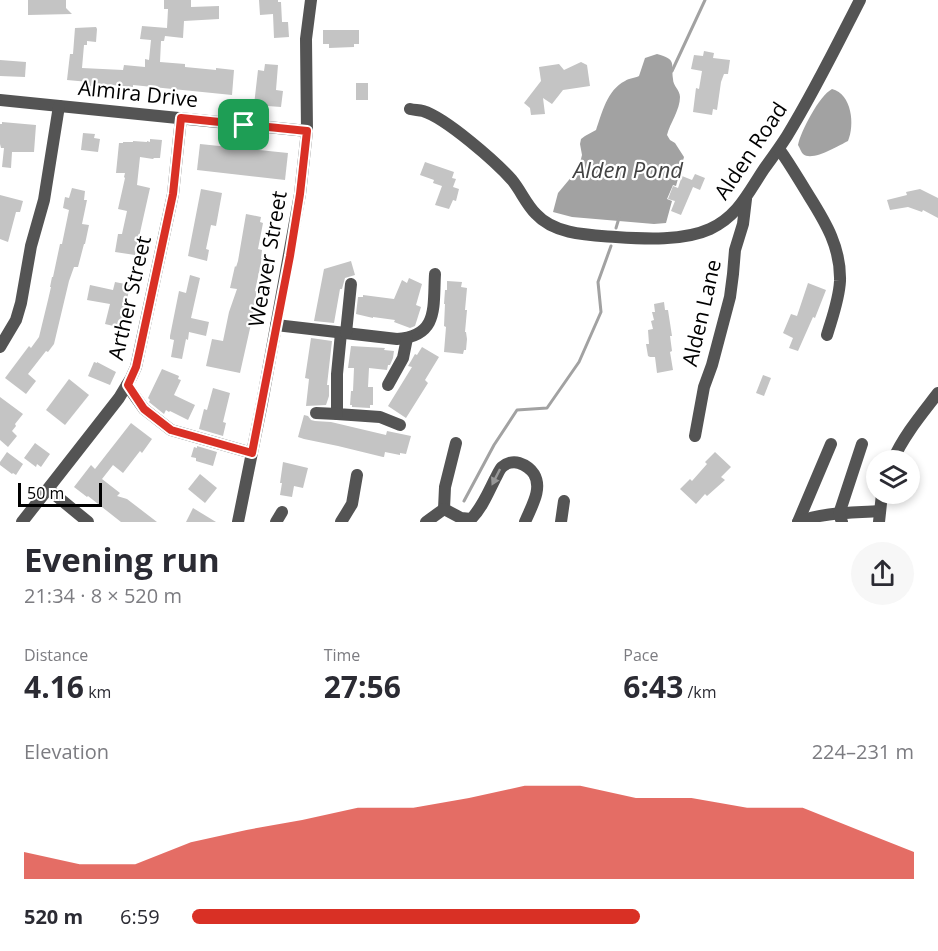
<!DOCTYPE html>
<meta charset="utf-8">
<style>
body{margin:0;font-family:"Open Sans",sans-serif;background:#f7f7f7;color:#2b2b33;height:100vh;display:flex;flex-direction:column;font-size:22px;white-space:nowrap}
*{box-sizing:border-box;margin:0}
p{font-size:20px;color:#7c7c81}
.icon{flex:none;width:33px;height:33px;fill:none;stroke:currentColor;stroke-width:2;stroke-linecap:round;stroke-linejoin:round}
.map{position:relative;height:522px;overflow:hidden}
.drawer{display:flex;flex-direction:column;background:#fff;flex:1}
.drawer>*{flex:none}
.fabs{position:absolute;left:866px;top:450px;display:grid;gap:12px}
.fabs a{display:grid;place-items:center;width:54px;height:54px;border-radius:50%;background:#fff;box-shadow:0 3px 9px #0003;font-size:30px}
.scale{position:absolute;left:18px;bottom:15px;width:84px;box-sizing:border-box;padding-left:6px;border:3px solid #000;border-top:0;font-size:16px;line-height:21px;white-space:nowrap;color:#000;-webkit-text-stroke:4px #fff;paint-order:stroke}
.pin{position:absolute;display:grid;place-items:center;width:51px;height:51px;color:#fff;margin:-26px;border-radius:12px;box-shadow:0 3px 9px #0006}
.round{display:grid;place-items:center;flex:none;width:63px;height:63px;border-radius:32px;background:#f7f7f7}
.headline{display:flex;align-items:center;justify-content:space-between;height:102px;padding:0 24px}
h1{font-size:33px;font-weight:700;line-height:45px}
.metrics{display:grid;grid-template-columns:repeat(3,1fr);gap:9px;height:102px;padding:6px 24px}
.metrics div{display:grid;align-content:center}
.metrics b{font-size:30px;font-weight:700}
.metrics small{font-size:16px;font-weight:400}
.metrics p{font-size:16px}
.chart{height:168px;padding:12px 24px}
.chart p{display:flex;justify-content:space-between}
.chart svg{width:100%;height:108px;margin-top:6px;fill:#d93025;opacity:.7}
ul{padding:0 24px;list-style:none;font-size:20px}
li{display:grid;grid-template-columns:96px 72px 1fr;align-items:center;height:45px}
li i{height:15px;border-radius:8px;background:#d93025}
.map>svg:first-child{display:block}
</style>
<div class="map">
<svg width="938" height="522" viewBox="0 0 938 522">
<rect width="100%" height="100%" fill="#fff"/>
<!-- water -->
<g fill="#a2a2a2">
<path d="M657,54C677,60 671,62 673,79C673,86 680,90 680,97C680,110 670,123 667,135L670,140L675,143L684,157L676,186L673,185L667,199L672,201L666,223L654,224L572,217L553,212L558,193L573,175L580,163L582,155L580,144L581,139L585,136L596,130C602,113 607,90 625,81C629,78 635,78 639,76L645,58Z"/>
<path d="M832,89C852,94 855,125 848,141C838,146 812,162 803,154C801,152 800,148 798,145C801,131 819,96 832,89Z"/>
</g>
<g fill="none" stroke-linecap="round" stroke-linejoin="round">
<!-- stream -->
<g stroke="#a2a2a2" stroke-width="3">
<path d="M672,71L705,0"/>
<path d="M616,228L619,218"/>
<path d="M464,501L494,445L517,410L547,408L579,362L601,312L598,282L611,246"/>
</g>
</g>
<!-- building -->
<g fill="#c4c4c4">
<path d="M28,0H66V8L72,14L28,15Z"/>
<path d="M164,0H191V7L219,6V19L184,21L183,38L165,36L164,41H161L160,62L185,64V67L216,70V68L234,70L232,95L133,85V87L101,84V87L88,86L89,82L67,80L70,54H73L75,28L96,27L97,29L96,42L87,41V45H84L82,68L123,70L124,65L145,67V59L149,60L151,40L140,39L142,26L167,28L168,9H164Z"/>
<path d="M259,0H278V2H281L282,22H288L289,37L274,38L273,14L260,15Z"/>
<path d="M323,30H359V44H354V47L329,48V44H323Z"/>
<path d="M704,51L714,53L713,58L730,60L728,74H724L721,82L717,110L713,109L712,115L693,112L696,88L699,89L702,71L691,69L694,55L703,56Z"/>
<path d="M0,60L26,62L25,77L0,76Z"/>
<path d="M581,62L587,65L590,86L563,90L552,104L543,98L545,114L531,115L530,108L524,103L541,81L539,67L559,64L564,70Z"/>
<path d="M265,64L278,65L276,90L283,91L281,107L254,105L258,70L264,71Z"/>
<rect x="356" y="83" width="12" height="17"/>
<path d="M2,122L36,125L34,152H12L11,168L2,167L4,148H1L0,144V124H2Z"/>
<path d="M83,133L95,134L94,138L100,139L98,152L81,150Z"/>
<path d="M150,139L162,140L160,158H154L153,159L140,157L137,185L150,188L135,255L115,252L118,234H122L127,211L118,209L125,178L124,177L125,173H116L119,143H123V142H133V141L147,142V141L150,142Z"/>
<path d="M200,144L288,153L285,180L197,170Z"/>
<path d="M425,162L454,172L452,178L456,179L453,187L459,189L456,201L453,200L449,209L435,205L442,186L433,183L434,180L420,175Z"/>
<path d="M695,174L705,178L700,190L693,187L681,215L671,211L675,201L668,199L673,186L678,188L682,176L692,180Z"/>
<path d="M72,188L85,191L84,200H87L82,224L89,225L85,244H84L78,267H74L69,281L54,344L48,352L46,351L28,374L36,381L26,394L5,378L29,346L31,348L39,337L48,300L51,287H50L52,277H53L60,244H62L69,210L63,208L65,197L69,198Z"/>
<path d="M201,189L222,193L216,226L211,225L206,249L209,250L207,261L188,256Z"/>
<path d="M920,189L938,198V218L923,210L922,212L908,207L890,210L887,200L907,195L906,192Z"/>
<path d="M0,195L23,201L20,212H16L8,242L0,239Z"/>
<path d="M246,214L261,217L260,222L263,223L258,249L262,250L261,258H262L255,291H257L253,308H254L251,324L240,373L206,366L212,339L223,341L229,312L237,289L230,288L235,266L236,267L238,261Z"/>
<path d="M351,261L355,275L345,278L342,289H340L334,323L314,321L324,269Z"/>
<path d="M190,275L200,278L191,318L209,322L206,336L189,332L188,340L186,339L182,359L171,357L174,340L170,339V336L179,291L186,293Z"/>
<path d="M409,278L422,284L416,305L421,307L415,326L410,328L394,322L395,320L373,317V318L356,314L358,297H363V295L394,299L402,280L407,283Z"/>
<path d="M447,281L462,282L461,287L467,288L465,310H467L465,332H466L467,339L466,350H464L463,354L444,352L446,327L444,326L445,304H444L445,290H447Z"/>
<path d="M115,282L130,285L125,310L128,311L126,322H123L122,328L105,324L110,304L87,300L90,285L113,290Z"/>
<path d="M808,283L826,290L815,318L813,317L798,351L789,348L793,338L783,333L791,314L797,316Z"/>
<path d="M664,302L665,310H668L672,336H670L672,351L670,352L673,370L657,373L655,357H650L648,356L646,344H649L648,330L653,329L651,321L654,320L652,312H655L654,304Z"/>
<path d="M311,338L332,341L327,385H329V396L326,405L306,406L309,379L305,378Z"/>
<path d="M351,346L385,348L384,350L394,351L393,358L390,365H388L387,370L369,368L368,387H373V405H370V408L352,407V405H350L351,391H353L354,368H348Z"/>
<path d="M422,347L439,357L425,380L428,383L406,418L388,406L412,367L408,366L411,361L415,354L417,355Z"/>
<path d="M94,362L97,363V362L116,372L110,385L88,376Z"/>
<path d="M162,369L179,376L178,379L181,380L174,395L195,405L188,420L170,411L169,412L166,410L164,414L149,402L150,400L148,398Z"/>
<path d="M763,375L771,378L764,396L756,393Z"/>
<path d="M69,379L89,395L65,425L46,410Z"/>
<path d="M213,388L230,393L223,422L226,423L223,436L199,429L204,409L207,410Z"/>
<path d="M0,397L23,414L15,424L16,426L12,431L17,436L8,447L0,440Z"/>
<path d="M304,415L308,416L311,420L315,421L331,422L386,435L387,431L411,436L406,454L400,453V455L385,452L384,457H383L338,446L304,439L298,437Z"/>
<path d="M131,423L152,439L142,453L140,451L123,473L113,465L102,479L120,493L117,496L127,499L157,522H121L88,496L87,497L74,487L91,465L95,469Z"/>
<path d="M35,443L50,454L41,467L37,464L36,467L24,458Z"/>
<path d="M197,446L217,452L213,466L196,461V458L191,457L194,447L197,448Z"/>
<path d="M7,452L23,464L16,475L13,473L12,474L0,465V462Z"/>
<path d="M715,452L731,467L721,477L725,480L707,496L705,494L696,504L680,489L690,479L692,481L707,464L705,462Z"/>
<path d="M283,462L308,468L303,488L294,486L292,497L280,495L282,483H280Z"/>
<path d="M200,474L217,488L205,503L188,489Z"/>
<path d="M193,508L216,522H186Z"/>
</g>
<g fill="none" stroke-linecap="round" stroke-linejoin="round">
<!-- minor -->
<g stroke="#545454" stroke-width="12">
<path d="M0,100L307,131"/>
<path d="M410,109C414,110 419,110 423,111C446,118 496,162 512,180C521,191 526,204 536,214C555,235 590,235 616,237C645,239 684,241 710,229C738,216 748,193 764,169C772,158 780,147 787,136C814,92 837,45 860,0"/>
<path d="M779,149C790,164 799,180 809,196C826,223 841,248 840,281C839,300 832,318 827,335"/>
<path d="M276,325L397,339C439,336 433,307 435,274"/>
<path d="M341,333L337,374V414L380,417L400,425"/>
<path d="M346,333L351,284"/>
<path d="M0,347L16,320L21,303L31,246L44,200L59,106"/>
<path d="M127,385L144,409L171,430L252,453"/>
<path d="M388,385L403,358L407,338"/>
<path d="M316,413L337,414"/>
<path d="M695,436L704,387L712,365L730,297L733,274L735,250L743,224L746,199"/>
<path d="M893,460C904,435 922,414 938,393"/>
<path d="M48,489L88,522"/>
<path d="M444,509L461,518L471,519C482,508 488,493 495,479C497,476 499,470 502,467C506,463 513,461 519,463C525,465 530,468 534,474C543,489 531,507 525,522"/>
<path d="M444,509L445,487L456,443"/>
<path d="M22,522L119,398L131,378L136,367L173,194L181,118"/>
<path d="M238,522L262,403L300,194L307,131L306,39L311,0"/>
<path d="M276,522L282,512"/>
<path d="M341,522L352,504L357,475"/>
<path d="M426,522L444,509"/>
<path d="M561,522L564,501"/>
<path d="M798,522L831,444"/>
<path d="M798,522C823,512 853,513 880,511"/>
<path d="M842,522L839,514L862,444"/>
<path d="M879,522L882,494"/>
</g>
</g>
<!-- one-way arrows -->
<defs><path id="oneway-solid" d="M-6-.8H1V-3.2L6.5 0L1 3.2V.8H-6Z" transform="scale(1.5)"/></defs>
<use fill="#989898" href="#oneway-solid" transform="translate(496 477) rotate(117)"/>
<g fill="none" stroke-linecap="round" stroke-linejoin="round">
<!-- route casing -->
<g stroke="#fff" stroke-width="12">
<path id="route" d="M181,118L307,131L300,194L290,256L252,453L171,430L144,409L128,385L136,367L140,349L173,194Z"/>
</g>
<!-- route -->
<use href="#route" stroke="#d93025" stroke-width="8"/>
</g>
<g text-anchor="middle" stroke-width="4.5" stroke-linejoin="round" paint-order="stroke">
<!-- street labels -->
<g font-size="21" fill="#000" stroke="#fff">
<text transform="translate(138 94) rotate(6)" y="7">Almira Drive</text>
<text transform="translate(751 151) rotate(-56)" y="7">Alden Road</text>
<text transform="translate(268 259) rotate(-80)" y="7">Weaver Street</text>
<text transform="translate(130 298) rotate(-77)" y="7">Arther Street</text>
<text transform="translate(702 313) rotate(-77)" y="7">Alden Lane</text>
</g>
<!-- water labels -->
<g font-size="22" font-style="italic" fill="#434343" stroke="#fff">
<text x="628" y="178">Alden Pond</text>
</g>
</g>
</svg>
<div class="fabs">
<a><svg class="icon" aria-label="layers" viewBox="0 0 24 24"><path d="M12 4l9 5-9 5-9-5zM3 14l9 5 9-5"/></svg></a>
</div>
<div class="scale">50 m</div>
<div class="pin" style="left:244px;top:125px;background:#1e9e55"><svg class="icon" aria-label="arrive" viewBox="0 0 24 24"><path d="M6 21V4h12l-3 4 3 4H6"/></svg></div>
</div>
<section class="drawer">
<div class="headline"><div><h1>Evening run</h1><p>21:34 · 8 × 520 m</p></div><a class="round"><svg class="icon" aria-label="share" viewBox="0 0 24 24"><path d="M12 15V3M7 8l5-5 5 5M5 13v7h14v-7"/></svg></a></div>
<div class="metrics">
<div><p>Distance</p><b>4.16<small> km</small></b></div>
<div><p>Time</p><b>27:56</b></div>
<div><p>Pace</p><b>6:43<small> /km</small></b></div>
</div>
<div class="chart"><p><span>Elevation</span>224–231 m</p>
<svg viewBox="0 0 160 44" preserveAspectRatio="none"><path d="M0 44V33L10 38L20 38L30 29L40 24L50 20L60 15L70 15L80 11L90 6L100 6L110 11L120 11L130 15L140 15L150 24L160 33V44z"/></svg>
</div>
<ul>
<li><b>520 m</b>6:59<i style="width:62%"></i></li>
</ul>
</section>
